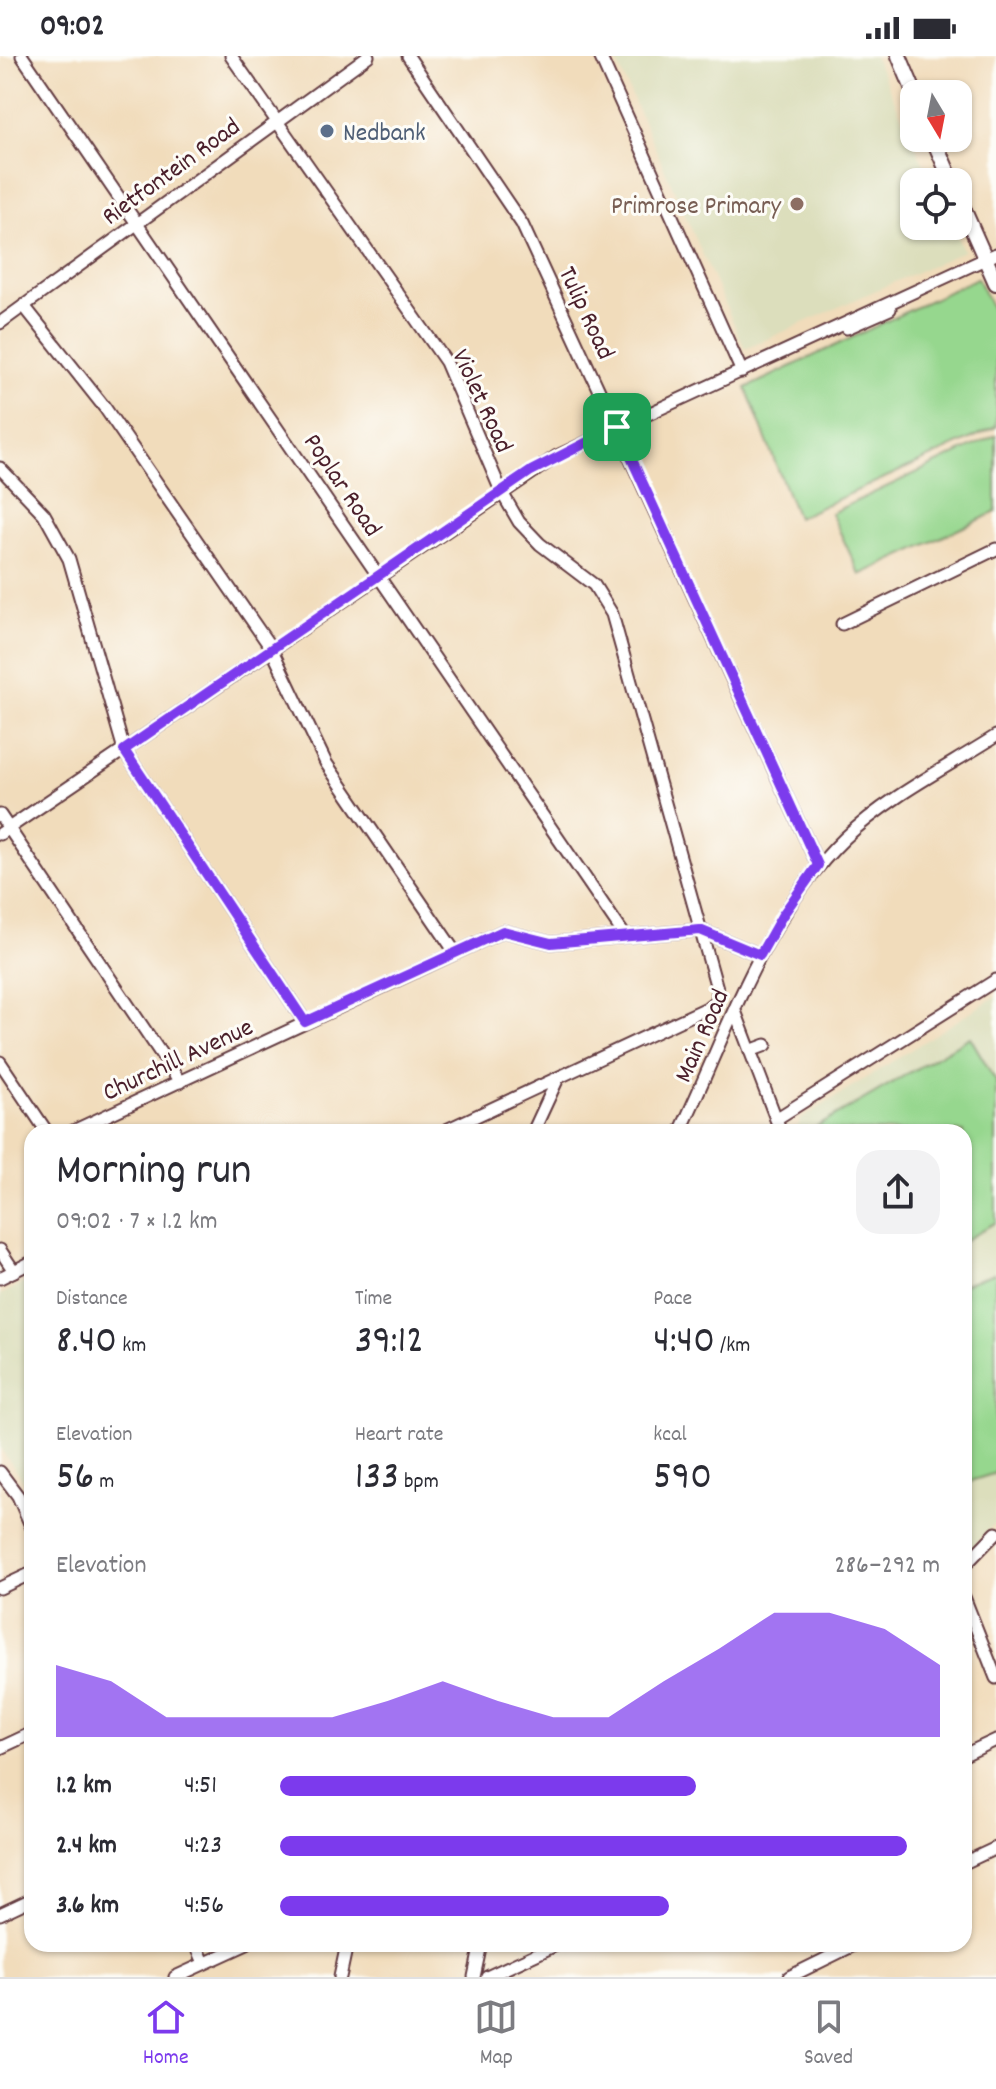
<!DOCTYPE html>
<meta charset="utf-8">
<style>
body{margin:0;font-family:Dekko,sans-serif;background:#f2f2f3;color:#2b2b33;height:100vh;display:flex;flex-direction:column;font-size:30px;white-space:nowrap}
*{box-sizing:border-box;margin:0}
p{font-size:26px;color:#7c7c81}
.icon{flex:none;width:44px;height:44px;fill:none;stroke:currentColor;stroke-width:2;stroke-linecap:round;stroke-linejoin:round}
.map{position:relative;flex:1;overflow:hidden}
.panel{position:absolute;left:24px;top:1068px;width:948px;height:828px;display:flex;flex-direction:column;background:#fff;border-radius:24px;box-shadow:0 2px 6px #0004}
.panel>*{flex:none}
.needle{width:52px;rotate:170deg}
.controls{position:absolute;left:900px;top:24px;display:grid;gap:16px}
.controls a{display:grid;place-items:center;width:72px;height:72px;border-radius:16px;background:#fff;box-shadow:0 2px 6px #0004;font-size:40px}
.pin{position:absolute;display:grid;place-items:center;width:68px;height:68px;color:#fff;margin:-34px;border-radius:16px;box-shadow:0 4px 12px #0006}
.round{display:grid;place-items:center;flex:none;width:84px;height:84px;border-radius:24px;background:#f2f2f3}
.head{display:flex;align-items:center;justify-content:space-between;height:136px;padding:0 32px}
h1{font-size:44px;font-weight:600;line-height:60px}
.metrics{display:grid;grid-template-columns:repeat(3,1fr);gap:12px;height:136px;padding:8px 32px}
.metrics div{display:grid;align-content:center}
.metrics b{font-size:40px;font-weight:600}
.metrics small{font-size:22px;font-weight:400}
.metrics p{font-size:22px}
.chart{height:224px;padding:16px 32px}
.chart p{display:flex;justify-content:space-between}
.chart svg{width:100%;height:144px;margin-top:8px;fill:#7c3aed;opacity:.7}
ul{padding:0 32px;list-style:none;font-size:26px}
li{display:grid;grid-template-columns:128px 96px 1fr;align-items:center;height:60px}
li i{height:20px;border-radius:10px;background:#7c3aed}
.status{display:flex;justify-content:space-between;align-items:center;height:56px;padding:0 40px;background:#fff;direction:ltr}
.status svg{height:22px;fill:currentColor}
.tab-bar{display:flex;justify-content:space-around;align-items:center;height:112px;border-top:2px solid #e1e1e2;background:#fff;font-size:22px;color:#7c7c81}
.tab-bar a{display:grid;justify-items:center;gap:4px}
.tab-bar .on{color:#7c3aed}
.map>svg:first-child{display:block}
</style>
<div class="status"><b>09:02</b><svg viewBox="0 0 49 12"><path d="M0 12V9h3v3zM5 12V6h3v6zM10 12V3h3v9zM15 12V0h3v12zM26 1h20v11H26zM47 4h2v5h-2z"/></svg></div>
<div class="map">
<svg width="996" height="1921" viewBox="0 0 996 1921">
<rect width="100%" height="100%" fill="#fdfcf7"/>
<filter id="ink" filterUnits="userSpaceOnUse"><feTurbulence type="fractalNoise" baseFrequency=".0125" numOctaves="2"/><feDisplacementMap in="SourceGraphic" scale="16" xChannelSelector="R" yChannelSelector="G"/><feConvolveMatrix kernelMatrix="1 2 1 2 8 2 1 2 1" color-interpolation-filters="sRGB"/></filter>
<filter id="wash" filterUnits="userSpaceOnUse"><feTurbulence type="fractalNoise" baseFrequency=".006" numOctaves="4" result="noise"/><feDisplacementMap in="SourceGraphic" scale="32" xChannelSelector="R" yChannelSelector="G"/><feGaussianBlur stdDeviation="1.8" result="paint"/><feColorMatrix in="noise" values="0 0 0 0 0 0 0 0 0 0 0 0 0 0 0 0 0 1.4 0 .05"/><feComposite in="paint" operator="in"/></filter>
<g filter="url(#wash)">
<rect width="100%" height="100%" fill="#f1dcbb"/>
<!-- built -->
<g fill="#dcdebc">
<path d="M614,0H874L932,126H914V170H952L964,195L745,293Z"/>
<path d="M996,940V1466L971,1492L964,1490V1076H795L801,1063Z"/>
<path d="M32,1223V1437L0,1392V1239Z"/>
</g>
<!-- green -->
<g fill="#96d78e" stroke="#707b5c" stroke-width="2">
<path d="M977,222L996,261V371L797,462L746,332Z"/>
<path d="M996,379V456L860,519L831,457Z"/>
<path d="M970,981L996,1025V1166L964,1185V1076L810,1075Z"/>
<path d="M995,1217L996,1417L964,1427V1228Z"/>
</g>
</g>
<g filter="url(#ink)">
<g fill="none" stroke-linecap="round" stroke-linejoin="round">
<!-- minor casing -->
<g stroke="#633b41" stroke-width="15">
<g id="minor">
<path d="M22,0L625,880"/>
<path d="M231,0L446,306L501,435L519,466L540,488L594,529L612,558L718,936L716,945L707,952L442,1076"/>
<path d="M408,0L522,168L818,809"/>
<path d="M600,0L742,316"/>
<path d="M24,250L105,352L271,592L326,707L455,896"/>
<path d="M0,267L368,0"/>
<path d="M847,272L890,253"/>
<path d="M0,412L44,458L69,503L124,694L305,966"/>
<path d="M842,568L996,493"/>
<path d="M0,759L180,1026"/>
<path d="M0,778L557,400L996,198"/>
<path d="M735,955L781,1076"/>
<path d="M750,995L766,989"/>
<path d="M0,1006L47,1076"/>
<path d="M776,1063L996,924"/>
<path d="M71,1076L503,875L551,887L700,874L760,899"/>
<path d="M533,1076L558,1022"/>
<path d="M680,1076C728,975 763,861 845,782C888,741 946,712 996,680"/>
<path d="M0,1194L14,1215"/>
<path d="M0,1222L32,1206"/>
<path d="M0,1416L18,1440L32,1472"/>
<path d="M964,1510L996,1477"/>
<path d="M0,1532L32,1517"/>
<path d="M964,1541L996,1622"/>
<path d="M0,1692L32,1677"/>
<path d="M964,1699L996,1684"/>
<path d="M964,1807L996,1792"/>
<path d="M0,1858L32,1843"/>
<path d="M196,1888L204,1907"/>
<path d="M175,1921L247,1888"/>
<path d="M340,1921L347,1888"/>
<path d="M474,1921L481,1888"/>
<path d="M487,1921L558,1888"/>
<path d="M789,1921L856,1888"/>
</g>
</g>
<!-- major casing -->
<g stroke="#633b41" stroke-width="18">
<g id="major">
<path d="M899,0L915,38"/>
<path d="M933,82L952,126"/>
<path d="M958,141L996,227"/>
</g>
</g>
<!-- minor -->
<use href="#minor" stroke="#fff" stroke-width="11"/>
<!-- major -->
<use href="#major" stroke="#fff" stroke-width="14"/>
</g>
</g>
<g fill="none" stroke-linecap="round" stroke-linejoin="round" filter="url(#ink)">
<!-- route casing -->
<g stroke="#fff" stroke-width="16">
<path id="route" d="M617,371L818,809L782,860L760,899L700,874L551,887L503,875L305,966L124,694L531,415Z"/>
</g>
<!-- route -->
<use href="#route" stroke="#7c3aed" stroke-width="10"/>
</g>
<!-- markers -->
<circle fill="#5c6f8a" stroke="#fdfcf7" stroke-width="3" cx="327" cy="75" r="8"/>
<circle fill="#8d6e63" stroke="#fdfcf7" stroke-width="3" cx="797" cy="148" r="8"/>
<g text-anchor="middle" stroke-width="6" stroke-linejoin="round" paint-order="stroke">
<!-- service labels -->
<g font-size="26" fill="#4e5e75" stroke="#fdfcf7" text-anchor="start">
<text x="343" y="84">Nedbank</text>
</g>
<!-- street labels -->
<g font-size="26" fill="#4a1f2b" stroke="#fdfcf7">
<text transform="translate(170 114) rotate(-36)" y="9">Rietfontein Road</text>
<text transform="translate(588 256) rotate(65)" y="9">Tulip Road</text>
<text transform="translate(484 344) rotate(65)" y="9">Violet Road</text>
<text transform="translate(344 428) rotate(56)" y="9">Poplar Road</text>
<text transform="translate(700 979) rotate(-66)" y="9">Main Road</text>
<text transform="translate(177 1002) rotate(-25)" y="9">Churchill Avenue</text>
</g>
<!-- education labels -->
<g font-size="26" fill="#785e54" stroke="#fdfcf7" text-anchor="end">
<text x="781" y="157">Primrose Primary</text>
</g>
</g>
</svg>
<div class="controls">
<a><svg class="needle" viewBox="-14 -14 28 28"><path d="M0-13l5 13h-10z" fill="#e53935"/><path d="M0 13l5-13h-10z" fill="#7c7c81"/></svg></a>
<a><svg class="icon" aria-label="locate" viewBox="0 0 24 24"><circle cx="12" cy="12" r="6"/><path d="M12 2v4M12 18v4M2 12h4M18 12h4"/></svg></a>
</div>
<div class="pin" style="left:617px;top:371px;background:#1e9e55"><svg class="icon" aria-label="arrive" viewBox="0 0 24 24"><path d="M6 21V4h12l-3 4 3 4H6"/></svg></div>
<section class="panel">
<div class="head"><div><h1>Morning run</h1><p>09:02 · 7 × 1.2 km</p></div><a class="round"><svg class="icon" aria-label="share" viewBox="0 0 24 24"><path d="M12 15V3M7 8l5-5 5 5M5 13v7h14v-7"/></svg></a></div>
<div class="metrics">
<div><p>Distance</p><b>8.40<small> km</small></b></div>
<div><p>Time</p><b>39:12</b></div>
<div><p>Pace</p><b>4:40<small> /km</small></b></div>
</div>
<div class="metrics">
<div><p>Elevation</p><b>56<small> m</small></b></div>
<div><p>Heart rate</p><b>133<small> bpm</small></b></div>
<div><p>kcal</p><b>590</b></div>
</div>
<div class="chart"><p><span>Elevation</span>286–292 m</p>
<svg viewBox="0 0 160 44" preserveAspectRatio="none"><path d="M0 44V22L10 27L20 38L30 38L40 38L50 38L60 33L70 27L80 33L90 38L100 38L110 27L120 17L130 6L140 6L150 11L160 22V44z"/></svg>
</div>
<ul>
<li><b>1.2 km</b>4:51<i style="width:63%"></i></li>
<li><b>2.4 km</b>4:23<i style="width:95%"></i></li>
<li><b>3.6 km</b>4:56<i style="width:59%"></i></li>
</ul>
</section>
</div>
<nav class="tab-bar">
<a class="on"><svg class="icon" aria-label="home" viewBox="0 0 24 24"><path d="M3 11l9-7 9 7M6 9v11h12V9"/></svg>Home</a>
<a><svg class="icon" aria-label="map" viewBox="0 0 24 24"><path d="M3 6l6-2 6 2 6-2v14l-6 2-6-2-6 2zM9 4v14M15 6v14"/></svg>Map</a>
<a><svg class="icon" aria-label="saved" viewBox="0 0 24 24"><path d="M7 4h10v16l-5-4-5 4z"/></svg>Saved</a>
</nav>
